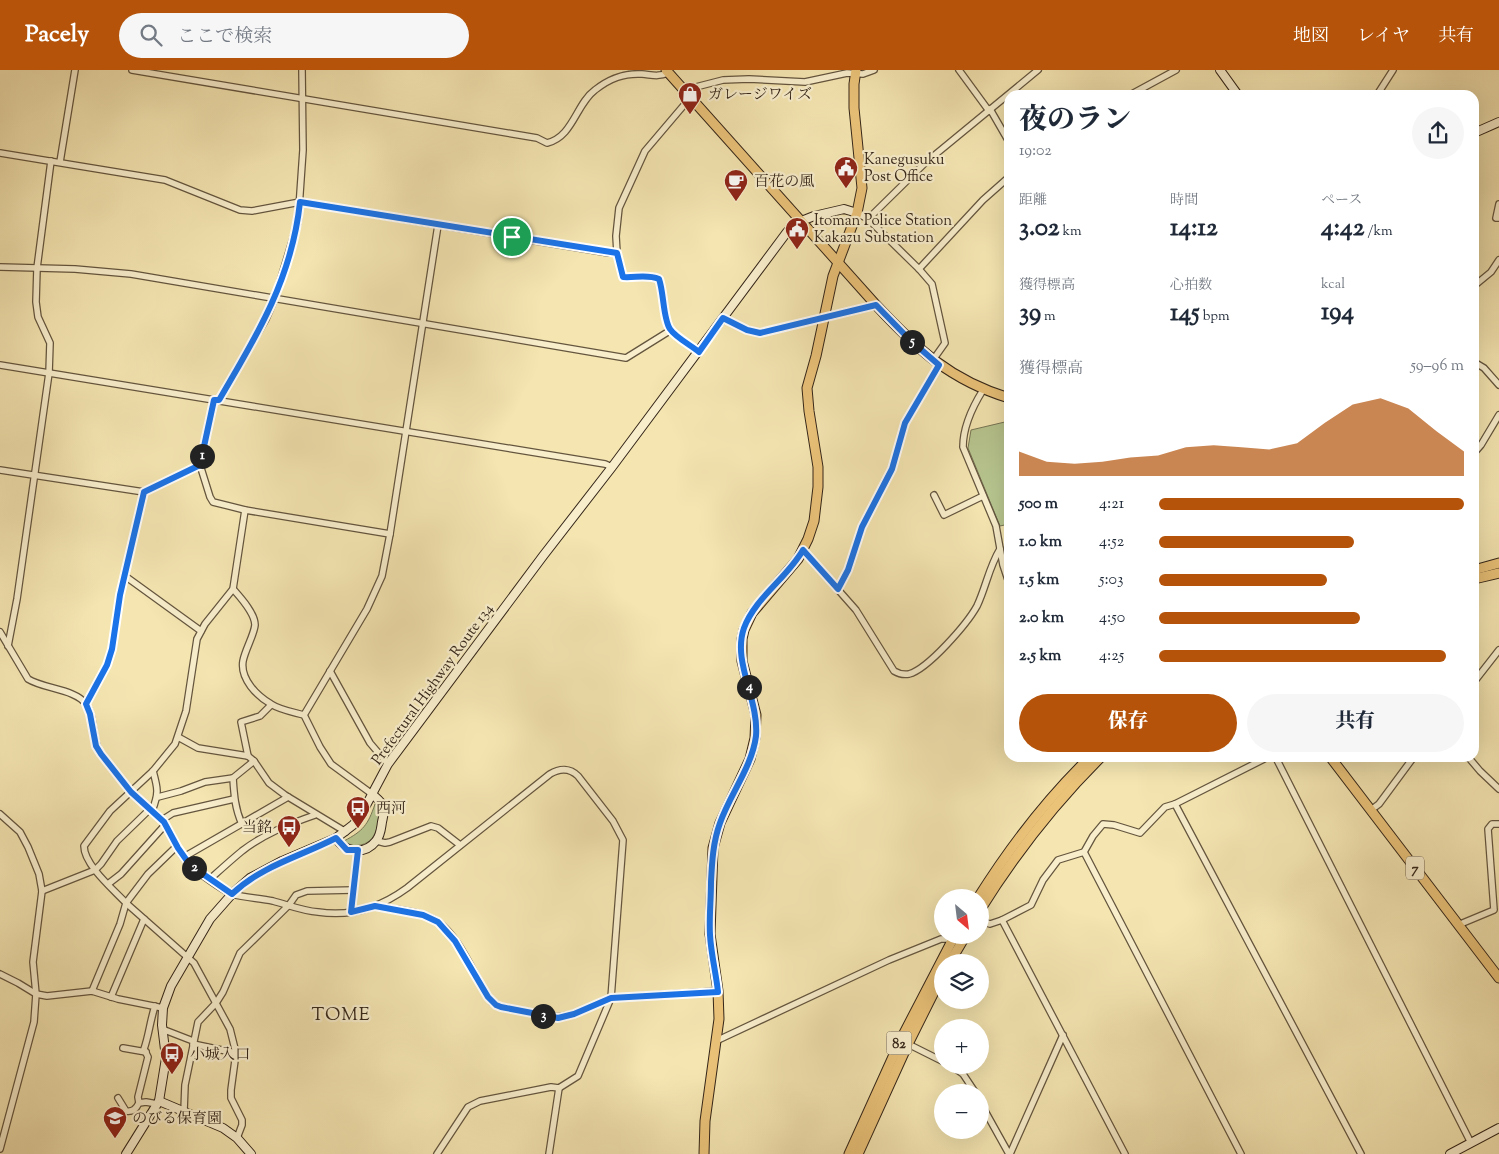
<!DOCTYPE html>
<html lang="ja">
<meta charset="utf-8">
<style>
body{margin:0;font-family:"Sorts Mill Goudy","Noto Serif JP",serif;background:#f6f6f7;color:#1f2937;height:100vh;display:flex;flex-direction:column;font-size:19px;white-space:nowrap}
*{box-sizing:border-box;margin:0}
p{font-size:16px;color:#747a83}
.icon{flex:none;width:28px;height:28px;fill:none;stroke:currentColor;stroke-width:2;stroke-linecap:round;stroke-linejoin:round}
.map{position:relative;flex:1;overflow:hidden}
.details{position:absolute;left:1004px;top:20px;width:475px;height:672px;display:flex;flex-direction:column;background:#fff;border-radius:15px;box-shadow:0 5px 20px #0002}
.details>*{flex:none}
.needle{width:32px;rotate:152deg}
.tools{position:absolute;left:934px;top:819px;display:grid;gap:10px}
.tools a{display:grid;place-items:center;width:55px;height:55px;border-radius:50%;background:#fff;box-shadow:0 5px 20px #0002;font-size:25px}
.pin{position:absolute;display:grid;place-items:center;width:42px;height:42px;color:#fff;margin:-21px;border:2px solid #fff;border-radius:50%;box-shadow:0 1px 5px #0007}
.km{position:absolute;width:25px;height:25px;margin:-12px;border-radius:50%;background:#222;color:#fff;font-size:14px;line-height:25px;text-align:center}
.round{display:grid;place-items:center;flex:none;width:52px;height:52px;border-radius:26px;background:#f6f6f7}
.overview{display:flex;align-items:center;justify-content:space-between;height:85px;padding:0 15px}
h1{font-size:28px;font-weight:800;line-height:38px}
.figures{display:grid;grid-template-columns:repeat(3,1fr);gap:8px;height:85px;padding:5px 15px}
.figures div{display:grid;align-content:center}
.figures b{font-size:25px;font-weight:800}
.figures small{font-size:14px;font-weight:400}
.figures p{font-size:14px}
.chart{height:140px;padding:10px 15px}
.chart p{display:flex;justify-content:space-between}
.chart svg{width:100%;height:90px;margin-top:5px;fill:#b45309;opacity:.7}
.primary-button{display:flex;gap:10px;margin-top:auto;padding:10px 15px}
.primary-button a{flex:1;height:58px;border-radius:30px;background:#b45309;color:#fff;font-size:20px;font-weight:800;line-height:58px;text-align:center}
.primary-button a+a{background:#f6f6f7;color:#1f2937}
ul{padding:0 15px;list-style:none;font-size:16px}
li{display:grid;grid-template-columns:80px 60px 1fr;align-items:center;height:38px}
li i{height:12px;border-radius:6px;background:#b45309}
header{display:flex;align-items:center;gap:30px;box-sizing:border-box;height:70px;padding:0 25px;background:#b45309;color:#fff}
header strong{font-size:24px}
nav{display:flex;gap:28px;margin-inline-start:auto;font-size:18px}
.search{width:350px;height:45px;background:#f6f6f7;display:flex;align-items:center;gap:12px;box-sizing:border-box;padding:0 18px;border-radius:28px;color:#747a83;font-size:19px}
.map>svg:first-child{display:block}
</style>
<header>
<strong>Pacely</strong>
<div class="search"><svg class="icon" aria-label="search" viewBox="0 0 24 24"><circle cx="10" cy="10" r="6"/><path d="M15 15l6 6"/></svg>ここで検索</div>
<nav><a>地図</a><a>レイヤ</a><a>共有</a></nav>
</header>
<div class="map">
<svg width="1499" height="1084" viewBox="0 0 1499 1084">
<rect width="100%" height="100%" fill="#f4e5b1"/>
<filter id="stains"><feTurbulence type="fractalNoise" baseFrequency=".004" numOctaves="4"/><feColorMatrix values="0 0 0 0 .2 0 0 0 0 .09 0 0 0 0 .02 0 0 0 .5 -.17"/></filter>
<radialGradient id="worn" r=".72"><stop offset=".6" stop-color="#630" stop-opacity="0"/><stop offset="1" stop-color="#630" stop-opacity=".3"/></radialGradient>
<!-- green -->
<g fill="#b7c58f" stroke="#767554">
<path d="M1009,351V454L1000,456L968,378L971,360Z"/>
<path d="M375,734L380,738C378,760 375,779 348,775L344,771C363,761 368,755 375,734Z"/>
</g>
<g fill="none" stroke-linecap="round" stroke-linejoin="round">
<!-- street casing -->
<g stroke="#64553e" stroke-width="8">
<g id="street">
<path d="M132,0L537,68L547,73C573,67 576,34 595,20C610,8 624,3 642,4C653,5 658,7 668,3"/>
<path d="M959,0L989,41"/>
<path d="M684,20L723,10L749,9L805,12L847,3L863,4L874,0"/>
<path d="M1130,25L1176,0"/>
<path d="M1377,25L1393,0"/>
<path d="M690,28L645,81L619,138L616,166L617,183L623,207C635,208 647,204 659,209C664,223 663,249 670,259C675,267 692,276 699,282"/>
<path d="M990,39L1009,72"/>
<path d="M0,83L165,110L240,140L252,141L300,132L609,183H617"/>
<path d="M60,92L75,0"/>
<path d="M1499,134L1496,148H1499"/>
<path d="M857,143L868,149L919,199L932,214L945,273L933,290"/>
<path d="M868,149L925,93L1038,0"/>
<path d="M0,197L75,199L131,204L626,288L671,260"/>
<path d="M919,199L983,130L1009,107"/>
<path d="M1474,216L1491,202L1499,190"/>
<path d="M723,248L747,260L760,263L876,235"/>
<path d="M1474,292L1484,298L1499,315"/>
<path d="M0,295L605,394L612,397"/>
<path d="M983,320C973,336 963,358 963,377L996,456L1003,495L1009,513"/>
<path d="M214,330L200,395L210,427L213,432L245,440L390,464"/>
<path d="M219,330L266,249L275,228L298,152L303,80L302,0"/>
<path d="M1474,383L1481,375L1499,345"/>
<path d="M0,400L144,422L200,395"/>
<path d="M934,425L944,445L983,426"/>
<path d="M803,480L856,540L894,601C899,604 903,605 909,604C928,599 967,554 977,536C986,517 989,497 1000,479"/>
<path d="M125,506L201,561"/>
<path d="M233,519C240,527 255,543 255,555C254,565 245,580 243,591C240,609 257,626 271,634C280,640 293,642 304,645L320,677L331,694L372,724"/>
<path d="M838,519L848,500L862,457L892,399L905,353L939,295"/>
<path d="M0,562L28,609C44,619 75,619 86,634C96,649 91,670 101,684C111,697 122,712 133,723C142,733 155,741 163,751C174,765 178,785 191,796C200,804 222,820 232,824C245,828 260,828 273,831C288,835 303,841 318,842C350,847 381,837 407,818L550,704C560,698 570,698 578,706L613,751L623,770L611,928L578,1006L559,1018L551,1017L480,1031L468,1037L437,1084"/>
<path d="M8,576L17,529L49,303L50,273L38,247L36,232L37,198L51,91"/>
<path d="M330,601L370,673L388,694"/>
<path d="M1474,612L1499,580"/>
<path d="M86,634L107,595L112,579L120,525L144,422"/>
<path d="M304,645L367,539L382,506L390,464L438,155"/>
<path d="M178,667L198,678L248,686L254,691L269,713L285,725L346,762"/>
<path d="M248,686L241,652L260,646L271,635"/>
<path d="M1276,688L1471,1073"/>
<path d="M1469,688L1480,701L1499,719"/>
<path d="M233,708C234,724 235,739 242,754"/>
<path d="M158,727L181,721L205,712L233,708L254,691"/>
<path d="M1175,734L1361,1084"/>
<path d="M1371,740L1379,734L1413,688"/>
<path d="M152,741C159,723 158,719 153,701"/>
<path d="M0,744L20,762L28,777L39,804L42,821L33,892L36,924L34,952L0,1079"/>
<path d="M162,750L173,743L234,729"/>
<path d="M377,771L385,773L390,772L431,756L438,758L460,775"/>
<path d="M177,776L148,804L126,833L194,893L230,959L236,983L231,1020V1028L242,1050V1055L237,1068"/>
<path d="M1084,782L1241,1084"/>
<path d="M184,787L288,727"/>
<path d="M210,809C220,800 231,790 242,781C264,764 289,754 315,745"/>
<path d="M108,814L121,804L165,755"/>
<path d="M42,821L95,800L101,794L117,771L150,739"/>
<path d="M375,836C395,840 421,840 438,852C461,868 475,909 492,932L501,937L558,947L574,944L611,928L718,921"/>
<path d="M351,842L358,780"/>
<path d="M1002,850L1125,1084"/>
<path d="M980,851L990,854L1002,850L1031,835L1043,810L1058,790L1084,782L1093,766L1103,754L1114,755L1140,763L1165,737L1175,734L1266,688"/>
<path d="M1458,855L1494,840L1488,759L1492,754H1499"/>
<path d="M0,904L18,913L36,924L47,926L92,921L118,929L163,938"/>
<path d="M92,921L120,854L126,833C114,820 84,795 84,776L110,741L153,701L175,674L186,641L197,569L205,554L233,519L245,440"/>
<path d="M111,927L144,849"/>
<path d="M162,959L193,971"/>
<path d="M716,971L889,890L941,869H953"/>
<path d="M193,974L236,983"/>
<path d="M908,974L942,991"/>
<path d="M123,978L146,982"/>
<path d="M950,995L963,1004L975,1022"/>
<path d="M118,1028L126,1041C133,1042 136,1039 139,1033L146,1032L157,1034"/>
<path d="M980,1032L1009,1084"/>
<path d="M139,1033L138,1027L148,987L144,979C149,965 150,951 155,936"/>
<path d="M184,1041L185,1015L198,952L216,933L223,922L240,883L289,835L296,825L307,821L354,820"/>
<path d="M549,1084L559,1018"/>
<path d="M1010,1084L1063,965"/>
</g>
</g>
<!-- secondary casing -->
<g stroke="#342518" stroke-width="10">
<g id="secondary">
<path d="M1220,0L1238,25"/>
<path d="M1474,63L1499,52"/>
<path d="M336,768C345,783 365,785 376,771C381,765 381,758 382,752C383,747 385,741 383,736C381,731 376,728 372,724"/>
<path d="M159,1031L223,1058L237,1068L251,1084"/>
<path d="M126,1084L159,1031L166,988L162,955L163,938L171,916L210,849L232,824L250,808L282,791L336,768L353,755L361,745L388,694L543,486L612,397L787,162L794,154L814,146L844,139L857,143"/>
<path d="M1450,1084L1499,1058"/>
</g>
</g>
<!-- primary casing -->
<g stroke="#342518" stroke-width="11">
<g id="primary">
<path d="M666,0L876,235C917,279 950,310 1009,328"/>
<path d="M1474,500L1499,493"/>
<path d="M1474,509L1499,503"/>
<path d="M1331,688L1499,908"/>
<path d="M978,828C1010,777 1046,730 1089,688"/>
<path d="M980,840C1015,784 1054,734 1100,688"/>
<path d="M950,892L966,865"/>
<path d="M704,1084L705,1051L719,949L718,921L710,864L713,778L720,753L750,689L755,668L756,645L742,591V569L744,560L752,543L798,489L808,469L814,451L818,417V397L809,341L807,318L816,286L833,206L857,143L862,118L854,38V14L856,0"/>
<path d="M849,1084L901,969L955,865"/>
<path d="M858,1084L908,974L942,906"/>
</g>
</g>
<!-- street -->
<use href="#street" stroke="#f8eecc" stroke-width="5.5"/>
<!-- secondary -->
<use href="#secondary" stroke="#f8eecc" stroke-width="8"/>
<!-- primary -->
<use href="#primary" stroke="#eac278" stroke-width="9"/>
</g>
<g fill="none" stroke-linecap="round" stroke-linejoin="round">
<!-- route casing -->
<g stroke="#fff" stroke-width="10">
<path id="route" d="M300,132L617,183L623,207C635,208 647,204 659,209C664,223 663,249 670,259C675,267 692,276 699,282L723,248L747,260L760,263L876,235L910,270L939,295L905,353L892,399L862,457L848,500L838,519L803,480C787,508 755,528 744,558C732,592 759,629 756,666C752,697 730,724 720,753C713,772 712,792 711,812C711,830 709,848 710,865C711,884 716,903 718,922L611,928L574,944L558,948L501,937L496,935L488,927L455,871L438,852L423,845L375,836L351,842L358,780H347L336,768C299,787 263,795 232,824L190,795L178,778L164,752L131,722L101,684L96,676L90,644L86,634L107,595L112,579L120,525L144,422L200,395L214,330H219C257,266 292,208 300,132Z"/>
</g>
<!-- route -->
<use href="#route" stroke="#1a73e8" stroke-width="6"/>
</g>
<!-- icons -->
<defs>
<g id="shop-pin" transform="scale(1.25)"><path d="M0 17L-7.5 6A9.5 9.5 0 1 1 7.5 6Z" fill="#8f2418" stroke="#f8eecc"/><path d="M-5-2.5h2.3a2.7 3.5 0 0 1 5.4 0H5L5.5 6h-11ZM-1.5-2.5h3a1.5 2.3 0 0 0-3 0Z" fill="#fff"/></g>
<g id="civic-pin" transform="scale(1.25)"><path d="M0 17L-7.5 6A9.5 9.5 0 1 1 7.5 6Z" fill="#8f2418" stroke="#f8eecc"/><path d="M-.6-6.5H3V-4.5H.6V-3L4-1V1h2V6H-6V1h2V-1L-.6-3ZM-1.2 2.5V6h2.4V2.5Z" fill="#fff"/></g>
<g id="cafe-pin" transform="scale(1.25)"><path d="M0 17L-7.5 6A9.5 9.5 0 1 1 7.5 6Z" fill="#8f2418" stroke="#f8eecc"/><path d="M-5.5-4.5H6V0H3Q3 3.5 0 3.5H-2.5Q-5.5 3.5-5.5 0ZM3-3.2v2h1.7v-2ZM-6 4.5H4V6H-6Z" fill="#fff"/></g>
<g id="bus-pin" transform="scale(1.25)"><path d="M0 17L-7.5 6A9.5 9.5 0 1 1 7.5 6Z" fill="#8f2418" stroke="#f8eecc"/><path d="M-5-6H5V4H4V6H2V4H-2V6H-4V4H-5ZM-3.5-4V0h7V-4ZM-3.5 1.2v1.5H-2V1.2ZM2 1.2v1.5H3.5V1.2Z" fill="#fff"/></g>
<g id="school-pin" transform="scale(1.25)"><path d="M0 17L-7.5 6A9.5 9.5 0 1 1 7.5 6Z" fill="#8f2418" stroke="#f8eecc"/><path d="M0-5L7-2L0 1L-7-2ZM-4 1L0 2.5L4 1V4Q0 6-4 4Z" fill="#fff"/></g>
</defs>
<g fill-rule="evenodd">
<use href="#shop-pin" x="690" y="24"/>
<use href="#civic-pin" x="846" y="98"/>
<use href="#cafe-pin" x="736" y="111"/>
<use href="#civic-pin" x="797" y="159"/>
<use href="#bus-pin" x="358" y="738"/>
<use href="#bus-pin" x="289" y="757"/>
<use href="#bus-pin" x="172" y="984"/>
<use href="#school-pin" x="115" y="1048"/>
</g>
<g text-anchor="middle" stroke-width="4.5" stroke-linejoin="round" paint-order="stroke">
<!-- shield labels -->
<g fill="#f8eecc" stroke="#6f614e" stroke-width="1">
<rect x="1406" y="786.5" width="18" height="23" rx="4"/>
<rect x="886.5" y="961.5" width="25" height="23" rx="4"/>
</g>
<g font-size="14" font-weight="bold" fill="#342518">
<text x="1415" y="803">7</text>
<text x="899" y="978">82</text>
</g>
<!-- poi labels -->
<g font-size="15" fill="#342518" stroke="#f8eecc" text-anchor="start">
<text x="708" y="29">ガレージワイズ</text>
<text x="864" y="94">Kanegusuku<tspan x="864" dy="17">Post Office</tspan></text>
<text x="754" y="116">百花の風</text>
<text x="814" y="155">Itoman Police Station<tspan x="814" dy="17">Kakazu Substation</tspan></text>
<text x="376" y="743">西河</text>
<text x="272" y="762" text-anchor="end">当銘</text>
<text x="190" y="989">小城入口</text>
<text x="132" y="1053">のびる保育園</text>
</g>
<!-- street labels -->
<g font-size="15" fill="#342518" stroke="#f8eecc">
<text transform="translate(432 614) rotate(-54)" y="5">Prefectural Highway Route 134</text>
</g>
<!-- quarter labels -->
<g font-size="18" letter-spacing="1" fill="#342518" stroke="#f8eecc">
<text x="341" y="950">TOME</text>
</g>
</g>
<rect width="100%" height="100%" filter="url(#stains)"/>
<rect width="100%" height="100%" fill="url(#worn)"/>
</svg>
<div class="tools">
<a><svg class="needle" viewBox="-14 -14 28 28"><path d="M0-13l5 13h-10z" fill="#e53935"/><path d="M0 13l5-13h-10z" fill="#747a83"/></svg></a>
<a><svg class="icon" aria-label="layers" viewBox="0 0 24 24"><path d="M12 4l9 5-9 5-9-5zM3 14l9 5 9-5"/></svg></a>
<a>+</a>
<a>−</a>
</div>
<div class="pin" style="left:512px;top:167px;background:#1e9e55"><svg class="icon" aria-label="arrive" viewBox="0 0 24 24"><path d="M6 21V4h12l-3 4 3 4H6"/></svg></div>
<b class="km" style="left:202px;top:386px">1</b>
<b class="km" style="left:194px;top:798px">2</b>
<b class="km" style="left:543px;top:946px">3</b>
<b class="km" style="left:749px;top:617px">4</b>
<b class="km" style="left:912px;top:272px">5</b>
<section class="details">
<div class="overview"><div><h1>夜のラン</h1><p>19:02</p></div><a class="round"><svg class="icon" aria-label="share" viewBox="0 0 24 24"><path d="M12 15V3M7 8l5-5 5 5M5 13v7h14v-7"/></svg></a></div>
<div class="figures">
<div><p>距離</p><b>3.02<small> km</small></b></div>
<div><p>時間</p><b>14:12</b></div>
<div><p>ペース</p><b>4:42<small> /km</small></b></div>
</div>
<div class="figures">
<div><p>獲得標高</p><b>39<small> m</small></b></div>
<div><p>心拍数</p><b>145<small> bpm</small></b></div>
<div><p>kcal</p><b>194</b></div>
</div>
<div class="chart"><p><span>獲得標高</span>59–96 m</p>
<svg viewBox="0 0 160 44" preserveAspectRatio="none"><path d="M0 44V32L10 37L20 38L30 37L40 35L50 34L60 30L70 29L80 30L90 31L100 28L110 18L120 9L130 6L140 11L150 22L160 32V44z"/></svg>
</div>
<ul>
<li><b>500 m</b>4:21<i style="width:100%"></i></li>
<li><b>1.0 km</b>4:52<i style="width:64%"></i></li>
<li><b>1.5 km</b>5:03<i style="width:55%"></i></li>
<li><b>2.0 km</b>4:50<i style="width:66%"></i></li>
<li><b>2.5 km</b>4:25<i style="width:94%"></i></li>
</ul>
<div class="primary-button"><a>保存</a><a>共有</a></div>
</section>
</div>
